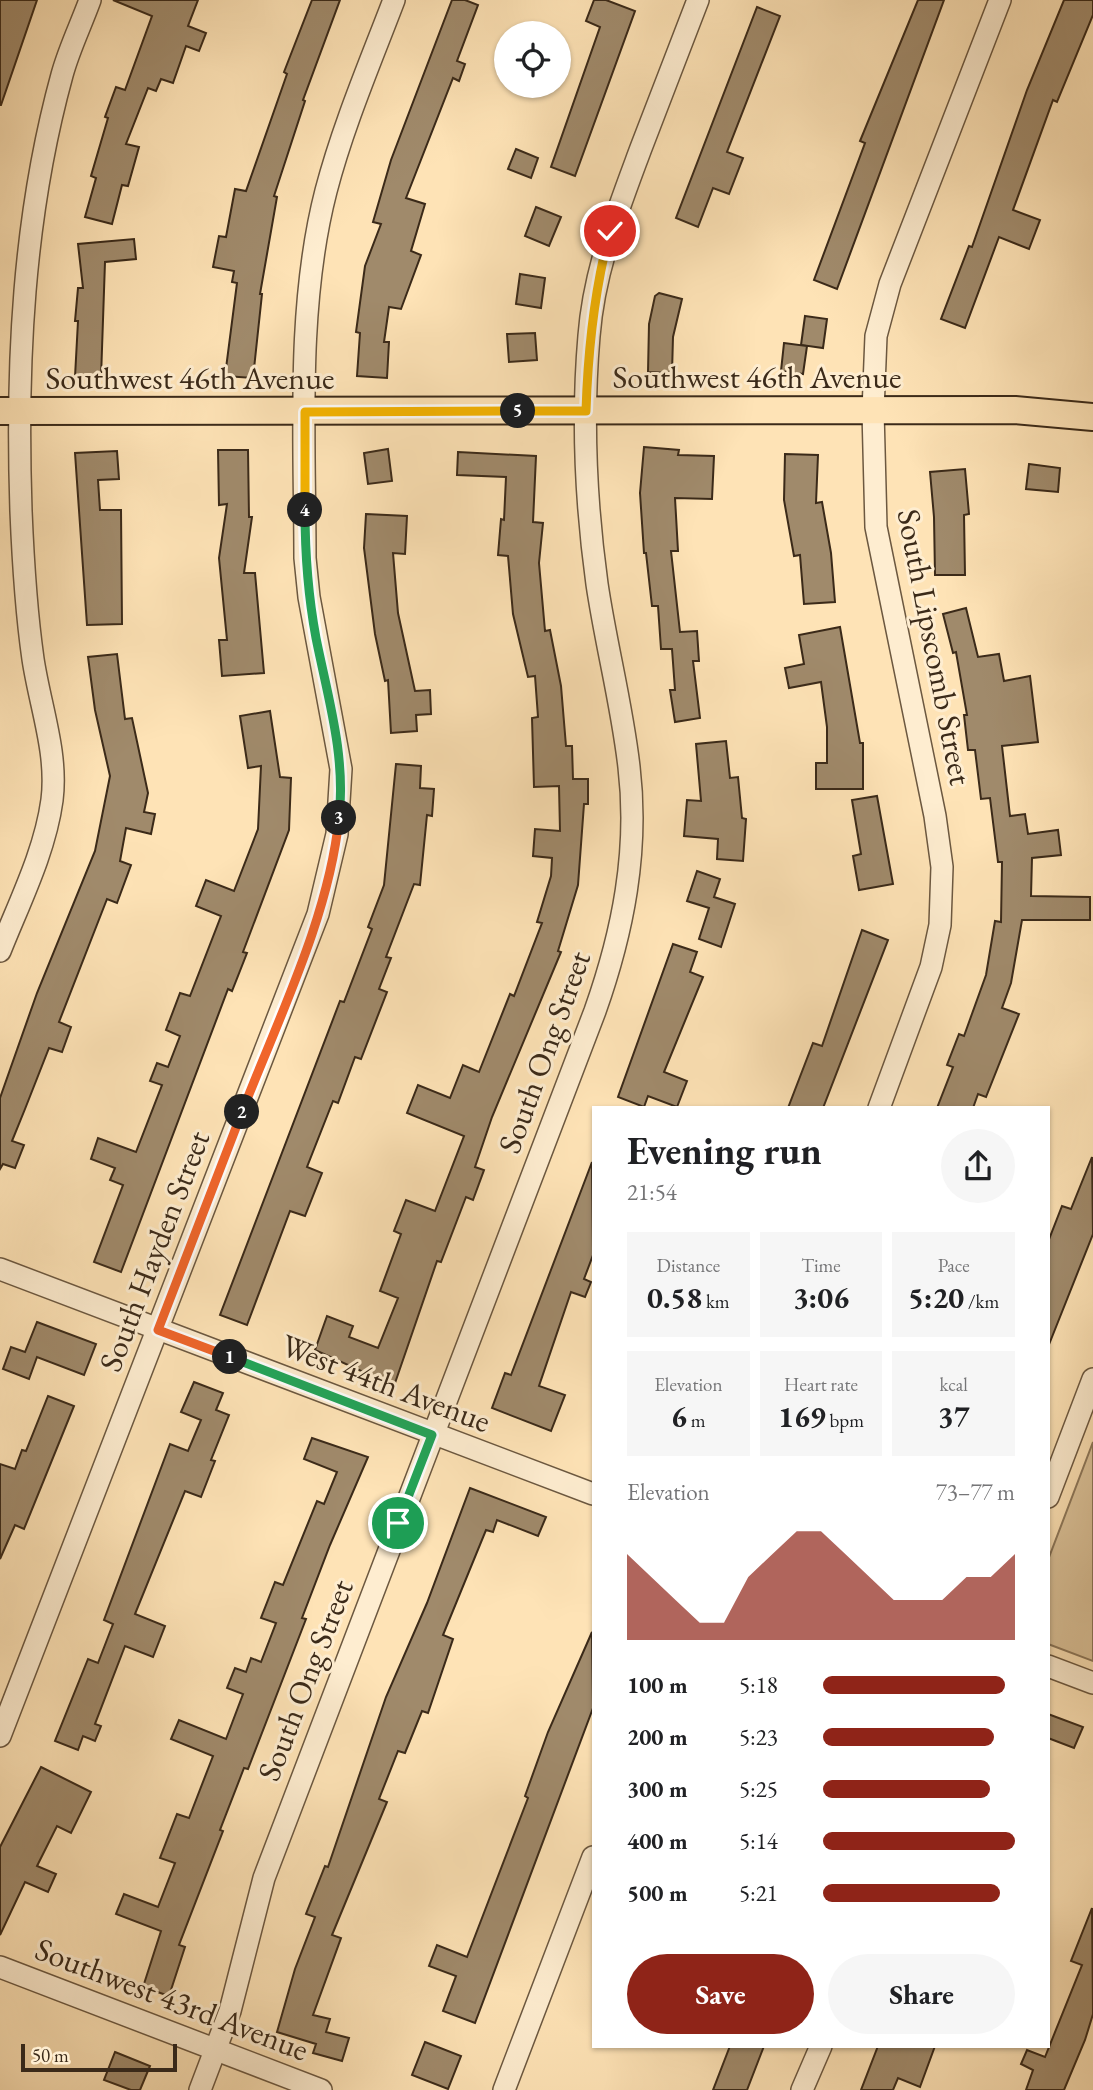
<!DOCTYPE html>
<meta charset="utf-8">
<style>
body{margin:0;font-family:"EB Garamond",serif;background:#f6f6f6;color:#202124;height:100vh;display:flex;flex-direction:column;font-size:26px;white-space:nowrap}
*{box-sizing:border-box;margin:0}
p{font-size:23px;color:#757577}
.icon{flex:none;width:38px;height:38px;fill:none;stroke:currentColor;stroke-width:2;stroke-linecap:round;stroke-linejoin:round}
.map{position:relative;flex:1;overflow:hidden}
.sheet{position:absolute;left:592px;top:1106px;width:458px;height:942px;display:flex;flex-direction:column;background:#fff;border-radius:0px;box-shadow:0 2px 5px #0004}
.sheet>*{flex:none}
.fabs{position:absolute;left:494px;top:21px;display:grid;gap:14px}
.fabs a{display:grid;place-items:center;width:77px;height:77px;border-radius:50%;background:#fff;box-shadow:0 2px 5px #0004;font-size:35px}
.scale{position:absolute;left:21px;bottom:18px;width:156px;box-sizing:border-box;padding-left:7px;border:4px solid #3b2a19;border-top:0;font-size:19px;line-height:24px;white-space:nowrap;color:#3b2a19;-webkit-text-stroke:5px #feedd0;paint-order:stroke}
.pin{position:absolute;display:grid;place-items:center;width:60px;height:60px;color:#fff;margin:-30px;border:4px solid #fff;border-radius:50%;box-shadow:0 2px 7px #0007}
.km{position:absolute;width:35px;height:35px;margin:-18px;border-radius:50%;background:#222;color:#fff;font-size:19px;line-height:35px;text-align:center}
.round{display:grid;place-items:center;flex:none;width:74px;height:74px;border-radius:37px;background:#f6f6f6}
.head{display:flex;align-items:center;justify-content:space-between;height:119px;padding:0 35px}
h1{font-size:38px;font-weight:700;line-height:52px}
.figures{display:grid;grid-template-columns:repeat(3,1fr);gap:10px;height:119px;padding:7px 35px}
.figures div{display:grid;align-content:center;border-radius:0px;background:#f6f6f6;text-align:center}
.figures b{font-size:30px;font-weight:700}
.figures small{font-size:19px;font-weight:400}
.figures p{font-size:19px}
.chart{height:196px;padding:14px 35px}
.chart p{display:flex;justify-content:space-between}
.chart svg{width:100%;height:126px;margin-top:7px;fill:#8f2418;opacity:.7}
.cta{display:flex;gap:14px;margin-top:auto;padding:14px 35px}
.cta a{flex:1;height:80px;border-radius:42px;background:#8f2418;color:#fff;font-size:28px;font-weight:700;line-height:80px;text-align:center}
.cta a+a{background:#f6f6f6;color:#202124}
ul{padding:0 35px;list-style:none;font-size:23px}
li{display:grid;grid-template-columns:112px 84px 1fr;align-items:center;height:52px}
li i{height:18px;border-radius:9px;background:#8f2418}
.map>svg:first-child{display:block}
</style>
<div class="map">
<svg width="1093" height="2090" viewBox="0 0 1093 2090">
<rect width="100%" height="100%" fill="#fee3b6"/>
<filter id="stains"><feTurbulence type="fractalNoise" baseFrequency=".00286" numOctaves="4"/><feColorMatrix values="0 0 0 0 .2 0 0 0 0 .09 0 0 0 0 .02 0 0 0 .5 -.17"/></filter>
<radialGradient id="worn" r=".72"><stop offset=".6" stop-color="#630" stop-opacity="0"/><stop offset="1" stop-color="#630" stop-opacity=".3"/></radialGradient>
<!-- green -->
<path fill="#ddc49b" stroke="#8c775a" stroke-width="2" d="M1093,1442V1661L1048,1644V1560Z"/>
<!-- building -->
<g fill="#a08a6b" stroke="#3b2a19" stroke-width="2">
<path d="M0,0H37L1,105H0Z"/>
<path d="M113,0H198L188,26L206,33L199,51L186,46L173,83L161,79L156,91L148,88L126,144L139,147L128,186L122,185L112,224L85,217L96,178L91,176L108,118L105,117L116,87L125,90L152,16Z"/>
<path d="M312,0H340L303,100L305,101L274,196L277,197L260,294H262L253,378L225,376L237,283L232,282L234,271L213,267L219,236L226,237L235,189L246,191L287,74L284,72Z"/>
<path d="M452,0H465L478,5L457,61L465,64L459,81L453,78L406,198L425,204L411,251L421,255L401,309L389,307L384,342H389L387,378L357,376L360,333L356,332L365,266L381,224L373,222L391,160Z"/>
<path d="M594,0H606L635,11L575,176L551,167L600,27L586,21Z"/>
<path d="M918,0H944L837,289L814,280L865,143L860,141Z"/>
<path d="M1064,0H1093V15L1057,102L1053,100L1013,210L1040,220L1029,249L999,237L965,328L941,319L969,246L972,247L1027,90Z"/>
<path d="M757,7L780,16L727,152L743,158L729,194L713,188L698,227L676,218Z"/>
<path d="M516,149L538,158L531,178L508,169Z"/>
<path d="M536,207L561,217L549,246L525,236Z"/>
<path d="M134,239L136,259L105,262L101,378L75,377L78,321H75L78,288H83L78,244Z"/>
<path d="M520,274L545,278L541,308L516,304Z"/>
<path d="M659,293L682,299L673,337L672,373L648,372L649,324L655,296Z"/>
<path d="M805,316L827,319L823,348L801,345Z"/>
<path d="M535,333L537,360L509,362L507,334Z"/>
<path d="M784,343L807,346L803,374L781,371Z"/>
<path d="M644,447L679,450L678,455L714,456L712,499L675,498L678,551H671L680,632L697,631L699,661H693L700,718L675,722L670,690H675L672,649H661L658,606H652L646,553H644L640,493Z"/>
<path d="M388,449L392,481L368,484L364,453Z"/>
<path d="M218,450H248L249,517H252L244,573H255L264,673L222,676L219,640H227L219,558L227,504L219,505Z"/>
<path d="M117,451L119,479L98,480L100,510H121L122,624L87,625L75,453Z"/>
<path d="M458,452L536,456L533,522L543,523L539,563L545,631L550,630L561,686L566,746H572L573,779H588V804H584L578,885L558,951L561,952L492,1117L475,1167L484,1170L473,1200L466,1197L441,1262L437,1261L394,1386L315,1350L327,1316L353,1326L349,1337L378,1348L398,1298L380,1291L401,1234L394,1231L406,1200L435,1211L464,1136L407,1113L418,1085L450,1098L463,1065L479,1072L510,994L514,996L542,923L537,922L551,876L552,858L533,856L535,829L560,831L559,786L534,787L532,718L538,717L535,676L528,677L513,614L508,556L498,555L501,519L504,520L506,477L457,475Z"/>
<path d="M785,454L818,455L816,503L822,502L831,553L835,602L804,604L800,555L794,556L784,500Z"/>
<path d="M1029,464L1060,468L1058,492L1026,489Z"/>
<path d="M965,469L969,514L964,515L965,575H935L934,517L930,472Z"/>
<path d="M366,514L407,516L405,554L393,553L398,613L415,691L430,690L431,714L416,715L417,731L391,733L388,680L385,681L375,634L364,548Z"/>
<path d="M966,608L978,657L999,654L1004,681L1030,676L1038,742L1002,746L1010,816L1025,814L1028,834L1058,830L1061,855L1032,858L1031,896L1090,897V920H1022L1011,983L1002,1008L1019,1014L986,1097L978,1094L973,1108H937L953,1067L947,1065L959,1034L964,1036L986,975L995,921L1001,922L1002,862H998L990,798L981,799L975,750H968L964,715H967L956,652L953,653L943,614Z"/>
<path d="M840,627L860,743H863V789H816V763H827V727L821,682L789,688L785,668L804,664L799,635Z"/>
<path d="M117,654L125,719L132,718L148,793L144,812L155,814L151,834L126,828L120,861L131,865L117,903L107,899L59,1022L71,1027L62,1052L49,1048L25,1109L12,1141L24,1145L15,1168L3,1164L0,1169V1098L37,993L95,851L110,776L95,710L88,657Z"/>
<path d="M270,711L280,777L291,778L289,830L243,952L247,953L232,991L228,989L121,1272L94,1262L123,1185L110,1180L115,1168L91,1159L98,1138L136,1152L162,1085L150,1081L157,1063L168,1067L180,1036L166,1030L180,993L190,996L221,916L196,906L206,880L234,891L258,829L261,766L248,768L240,716Z"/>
<path d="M726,741L730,778L738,777L742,818L746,819L743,861L717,859L718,839L684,836L687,800L701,801L696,744Z"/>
<path d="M396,764L421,766L420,788L434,789L432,816L427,815L420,885L414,884L386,957L391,958L379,989L387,992L361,1059L355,1057L338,1103L333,1101L307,1167L322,1173L305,1216L290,1211L247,1325L220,1315L340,1001L344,1002L372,929L368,927L384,885Z"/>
<path d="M877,796L893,884L859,890L853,856L861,854L852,800Z"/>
<path d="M697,871L720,879L714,897L735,904L721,947L699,939L709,908L687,901Z"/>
<path d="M862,930L888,940L823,1108H788L813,1043L822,1046Z"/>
<path d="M673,944L697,952L690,972L703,977L664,1072L687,1081L677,1107L648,1096L644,1107L618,1097Z"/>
<path d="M1092,1157L1093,1234L1048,1347V1242L1062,1206L1071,1209Z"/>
<path d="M592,1162L593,1255L584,1279L591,1282L585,1297L571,1292L539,1386L565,1395L551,1431L492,1408L505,1373L511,1375Z"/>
<path d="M37,1322L96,1344L84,1375L37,1357L29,1379L3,1369L11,1347L25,1352Z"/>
<path d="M194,1382L223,1393L216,1410L229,1415L211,1460L215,1461L201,1497L185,1491L135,1614L165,1626L153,1657L125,1646L95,1724L101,1726L95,1741L83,1736L78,1750L55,1741L88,1659L98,1663L113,1624L104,1620L170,1444L188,1451L201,1420L181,1412Z"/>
<path d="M48,1396L74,1406L24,1529L15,1525L0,1559V1464L15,1469L22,1450L26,1451Z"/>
<path d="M312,1438L368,1457L330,1545L302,1618L306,1619L248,1769L244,1768L220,1830L223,1831L179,1945L185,1947L169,1996L143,1987L161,1931L116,1914L124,1894L158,1907L175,1863L160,1858L177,1814L189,1818L213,1756L171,1739L179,1720L226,1739L243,1694L227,1688L235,1668L246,1672L251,1658L261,1662L276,1623L261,1618L275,1582L283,1585L317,1501L324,1504L337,1472L304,1459Z"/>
<path d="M470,1488L546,1517L538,1536L497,1520L493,1532L486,1530L443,1635L453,1639L428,1713L422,1711L405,1753L398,1751L379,1799L387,1802L332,1935L341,1938L313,2015L330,2019L326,2032L349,2038L342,2061L313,2053L316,2044L277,2032L295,1969L315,1917L306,1914L325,1866L328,1867L386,1697L427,1603Z"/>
<path d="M592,1632L593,1708L475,2023L443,2011L456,1976L429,1966L437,1945L467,1957L528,1798L525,1796L548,1732Z"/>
<path d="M1048,1714L1083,1727L1074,1748L1048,1738Z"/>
<path d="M41,1767L91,1792L71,1833L57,1826L37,1866L56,1874L48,1892L25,1882L0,1935V1847Z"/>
<path d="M1092,1908L1093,2014L1085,2040L1064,2090H1026L1033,2070L1021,2064L1027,2050L1045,2057L1082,1965L1071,1961Z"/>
<path d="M425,2042L461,2056L448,2089L412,2075Z"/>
<path d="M730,2046H764L747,2090H713Z"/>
<path d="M878,2046H935L920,2087L898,2078L893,2090H861Z"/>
<path d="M115,2052L150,2066L140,2090H131L104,2080Z"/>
</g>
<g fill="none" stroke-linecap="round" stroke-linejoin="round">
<!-- minor casing -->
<g stroke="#6c5840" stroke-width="24">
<g id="minor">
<path d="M0,951C19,903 45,852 52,800C58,753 40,706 33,659C26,610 23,560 21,511C16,364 23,217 62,75C69,49 81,25 90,0"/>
<path d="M879,1108L931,967L940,925L942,867L935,816L876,527L873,411L876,336L890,284L1000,0"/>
<path d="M0,1269L593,1494"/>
<path d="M1048,1497L1093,1379"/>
<path d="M1048,1666L1093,1683"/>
<path d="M0,1736L318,914L337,834L341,769L309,597L305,558C305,439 296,307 326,191C343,126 370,63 394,0"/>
<path d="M0,1967L321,2090"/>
<path d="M200,2090L230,2011L264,1878L595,1011C623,932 639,851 629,767C622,705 606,645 597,584C586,504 582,417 589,336C594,270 618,210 641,148C660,99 679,49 698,0"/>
<path d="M504,2090L593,1857"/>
<path d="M802,2090L821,2046"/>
</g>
</g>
<!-- major casing -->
<g stroke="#3b2a19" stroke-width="30">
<path id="major" d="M0,411L1015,410L1093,417"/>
</g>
<!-- minor -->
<use href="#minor" stroke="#feedd0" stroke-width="21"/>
<!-- major -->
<use href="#major" stroke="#fee3b6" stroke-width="26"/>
</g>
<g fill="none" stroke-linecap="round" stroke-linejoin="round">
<!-- split-1 casing -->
<g stroke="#fff" stroke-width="14">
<path id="split-1" d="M230,1357L432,1435L398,1523"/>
</g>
<!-- split-2 casing -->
<g stroke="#fff" stroke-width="14">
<path id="split-2" d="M230,1357L158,1330L242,1112"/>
</g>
<!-- split-3 casing -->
<g stroke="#fff" stroke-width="14">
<path id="split-3" d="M242,1112C278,1019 329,917 339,818"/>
</g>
<!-- split-4 casing -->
<g stroke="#fff" stroke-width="14">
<path id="split-4" d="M305,510C305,553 308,595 316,638C328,698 346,756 339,818"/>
</g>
<!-- split-5 casing -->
<g stroke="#fff" stroke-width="14">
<path id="split-5" d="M305,510V412L518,411"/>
</g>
<!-- split-6 casing -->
<g stroke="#fff" stroke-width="14">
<path id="split-6" d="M518,411H586C588,348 594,291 610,231"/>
</g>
<!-- split-1 -->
<use href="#split-1" stroke="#22a559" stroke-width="9"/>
<!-- split-2 -->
<use href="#split-2" stroke="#f0652b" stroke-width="9"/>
<!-- split-3 -->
<use href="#split-3" stroke="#f0652b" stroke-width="9"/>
<!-- split-4 -->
<use href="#split-4" stroke="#22a559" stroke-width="9"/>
<!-- split-5 -->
<use href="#split-5" stroke="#f5b400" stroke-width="9"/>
<!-- split-6 -->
<use href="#split-6" stroke="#f5b400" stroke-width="9"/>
</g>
<g text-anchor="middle" stroke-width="6" stroke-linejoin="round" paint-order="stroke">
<!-- street labels -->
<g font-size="32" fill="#3b2a19" stroke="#feedd0">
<text x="757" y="388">Southwest 46th Avenue</text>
<text x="190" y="389">Southwest 46th Avenue</text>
<text transform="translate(935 647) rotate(79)" y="11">South Lipscomb Street</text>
<text transform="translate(544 1052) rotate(-70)" y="11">South Ong Street</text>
<text transform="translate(154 1251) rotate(-69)" y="11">South Hayden Street</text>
<text transform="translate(386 1383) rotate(21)" y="11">West 44th Avenue</text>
<text transform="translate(305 1680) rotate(-69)" y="11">South Ong Street</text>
<text transform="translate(172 1999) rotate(21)" y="11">Southwest 43rd Avenue</text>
</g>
</g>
<rect width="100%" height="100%" filter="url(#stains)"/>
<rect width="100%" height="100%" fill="url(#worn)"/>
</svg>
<div class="fabs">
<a><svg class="icon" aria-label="locate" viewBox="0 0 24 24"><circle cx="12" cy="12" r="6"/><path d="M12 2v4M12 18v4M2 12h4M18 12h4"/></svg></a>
</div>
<div class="scale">50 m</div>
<div class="pin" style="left:398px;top:1523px;background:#1e9e55"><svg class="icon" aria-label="arrive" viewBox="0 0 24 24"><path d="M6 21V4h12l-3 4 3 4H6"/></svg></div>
<div class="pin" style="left:610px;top:231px;background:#d93025"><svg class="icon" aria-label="check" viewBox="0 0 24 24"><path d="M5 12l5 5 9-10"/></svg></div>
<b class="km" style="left:230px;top:1357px">1</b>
<b class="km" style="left:242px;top:1112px">2</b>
<b class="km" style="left:339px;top:818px">3</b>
<b class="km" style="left:305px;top:510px">4</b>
<b class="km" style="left:518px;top:411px">5</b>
<section class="sheet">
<div class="head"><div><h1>Evening run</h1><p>21:54</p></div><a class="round"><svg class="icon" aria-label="share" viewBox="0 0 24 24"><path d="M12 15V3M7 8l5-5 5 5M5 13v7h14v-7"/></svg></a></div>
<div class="figures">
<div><p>Distance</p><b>0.58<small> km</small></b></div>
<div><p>Time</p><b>3:06</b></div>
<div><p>Pace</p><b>5:20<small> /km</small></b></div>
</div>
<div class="figures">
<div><p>Elevation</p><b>6<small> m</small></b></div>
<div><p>Heart rate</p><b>169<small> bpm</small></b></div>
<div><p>kcal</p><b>37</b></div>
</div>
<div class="chart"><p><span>Elevation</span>73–77 m</p>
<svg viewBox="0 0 160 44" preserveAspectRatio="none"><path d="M0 44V14L10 22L20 30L30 38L40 38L50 22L60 14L70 6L80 6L90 14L100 22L110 30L120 30L130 30L140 22L150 22L160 14V44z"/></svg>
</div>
<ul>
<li><b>100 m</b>5:18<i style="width:95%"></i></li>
<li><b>200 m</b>5:23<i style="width:89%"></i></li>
<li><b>300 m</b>5:25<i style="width:87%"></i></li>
<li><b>400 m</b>5:14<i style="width:100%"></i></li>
<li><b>500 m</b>5:21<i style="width:92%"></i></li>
</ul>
<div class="cta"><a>Save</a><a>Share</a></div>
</section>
</div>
